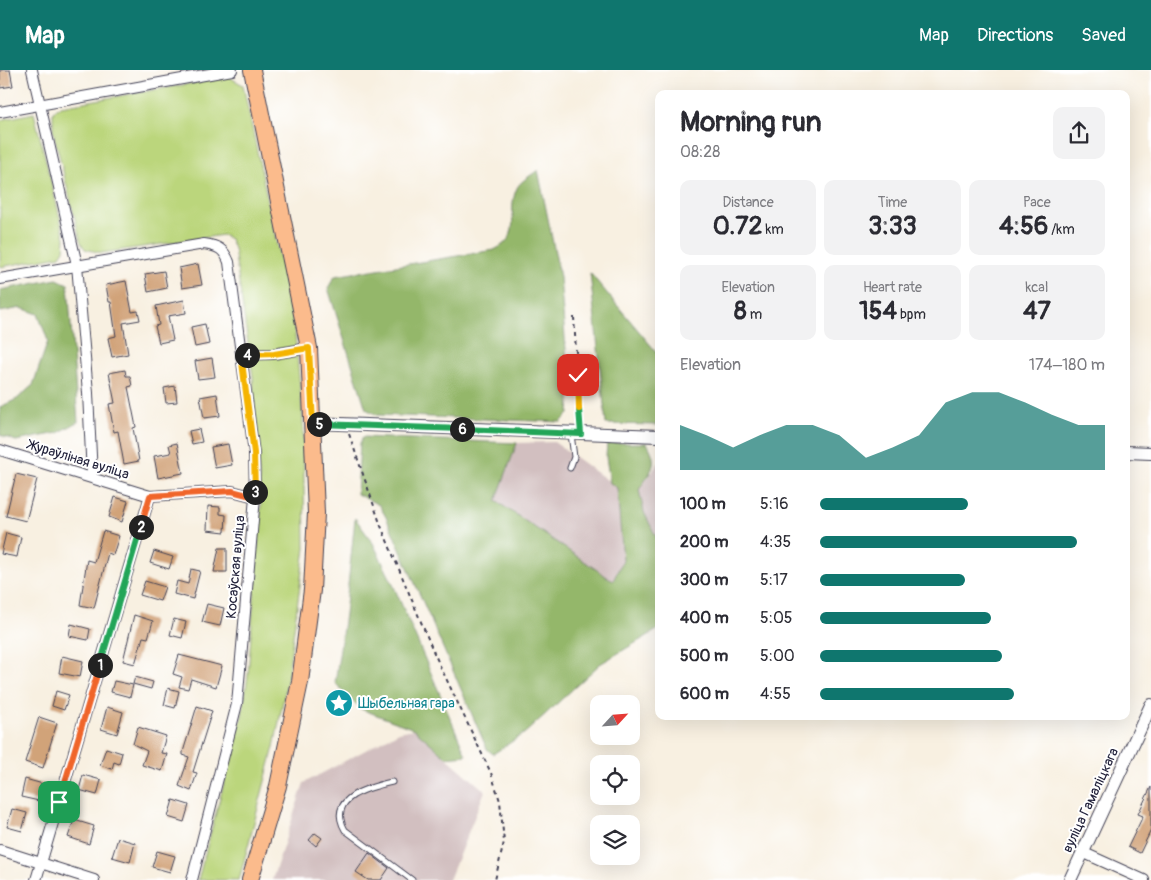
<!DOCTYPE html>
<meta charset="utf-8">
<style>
body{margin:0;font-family:Pangolin,sans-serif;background:#f2f2f3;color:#2b2b33;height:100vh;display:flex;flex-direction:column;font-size:19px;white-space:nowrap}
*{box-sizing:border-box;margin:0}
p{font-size:16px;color:#7c7c81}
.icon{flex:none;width:28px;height:28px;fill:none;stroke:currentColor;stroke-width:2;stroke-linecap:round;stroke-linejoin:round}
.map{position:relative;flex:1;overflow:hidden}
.sheet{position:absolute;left:655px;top:20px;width:475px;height:630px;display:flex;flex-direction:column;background:#fff;border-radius:10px;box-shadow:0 5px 20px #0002}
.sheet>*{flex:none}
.needle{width:32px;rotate:64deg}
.fabs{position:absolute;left:590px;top:625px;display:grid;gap:10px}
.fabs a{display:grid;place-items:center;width:50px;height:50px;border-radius:10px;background:#fff;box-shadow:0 5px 20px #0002;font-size:25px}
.pin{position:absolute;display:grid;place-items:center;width:42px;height:42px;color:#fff;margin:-21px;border-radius:10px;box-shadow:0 2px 8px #0006}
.km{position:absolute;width:25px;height:25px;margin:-12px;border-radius:50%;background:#222;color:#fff;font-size:14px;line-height:25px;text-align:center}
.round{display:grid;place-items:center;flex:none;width:52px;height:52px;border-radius:10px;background:#f2f2f3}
.overview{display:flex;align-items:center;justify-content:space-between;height:85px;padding:0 25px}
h1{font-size:28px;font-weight:700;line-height:38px}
.metrics{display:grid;grid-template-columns:repeat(3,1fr);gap:8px;height:85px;padding:5px 25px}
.metrics div{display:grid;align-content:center;border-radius:10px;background:#f2f2f3;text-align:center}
.metrics b{font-size:25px;font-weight:700}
.metrics small{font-size:14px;font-weight:400}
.metrics p{font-size:14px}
.chart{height:140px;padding:10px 25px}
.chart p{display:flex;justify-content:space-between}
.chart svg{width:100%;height:90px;margin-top:5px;fill:#0f766e;opacity:.7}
ul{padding:0 25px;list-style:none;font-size:16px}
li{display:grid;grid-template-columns:80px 60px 1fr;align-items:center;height:38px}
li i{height:12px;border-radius:6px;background:#0f766e}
header{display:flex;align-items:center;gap:30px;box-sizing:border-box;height:70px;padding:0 25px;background:#0f766e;color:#fff}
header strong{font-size:24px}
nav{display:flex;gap:28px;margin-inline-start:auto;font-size:18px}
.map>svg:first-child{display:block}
</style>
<header>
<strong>Map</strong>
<nav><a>Map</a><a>Directions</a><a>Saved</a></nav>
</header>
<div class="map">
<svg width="1151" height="810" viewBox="0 0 1151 810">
<rect width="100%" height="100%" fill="#fff"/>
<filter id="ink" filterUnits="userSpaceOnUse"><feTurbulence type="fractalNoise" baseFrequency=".02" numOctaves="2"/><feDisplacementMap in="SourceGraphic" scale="10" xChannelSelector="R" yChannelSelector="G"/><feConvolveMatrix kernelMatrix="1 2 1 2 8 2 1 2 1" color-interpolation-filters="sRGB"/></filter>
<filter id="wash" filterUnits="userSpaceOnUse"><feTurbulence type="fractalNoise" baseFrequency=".0096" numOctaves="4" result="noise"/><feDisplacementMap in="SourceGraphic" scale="20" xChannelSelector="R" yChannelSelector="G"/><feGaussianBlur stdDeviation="1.12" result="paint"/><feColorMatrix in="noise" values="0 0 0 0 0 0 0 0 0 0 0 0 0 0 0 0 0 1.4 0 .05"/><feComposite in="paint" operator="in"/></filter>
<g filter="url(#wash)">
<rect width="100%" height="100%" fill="#f8f0e1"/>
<!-- industrial -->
<g fill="#d2bfc0">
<path d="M554,372L617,417L623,490L613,511L495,431L517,373Z"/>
<path d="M659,392V473L644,442L639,420Z"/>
<path d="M414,659L485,721L449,810H272L304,713L399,662Z"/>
</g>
<!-- green -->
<g fill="#bbd67b" stroke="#6e7c5b">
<path d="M229,7L243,15L294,254L303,349L305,478L287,611L274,677L239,810H198L242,646L248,605L261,436L253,307L234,179L230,169L223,165L102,183L85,179L81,173L53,61V42L61,36Z"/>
<path d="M34,43L65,168L64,180L60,186L0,197V50Z"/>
</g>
<!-- forest -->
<g fill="#94b76b" stroke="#5b6c53">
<path d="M538,100L560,207L570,328L569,344L561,352L377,345L366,339L328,218L335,206L494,180C525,165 505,144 517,118C520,111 532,105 538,100Z"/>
<path d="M590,203L659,285V355L606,354Z"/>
<path d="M57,209L68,214L78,352L58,363L16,371L0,365V337L17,329L33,315L48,271L38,244L21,238L0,242V220Z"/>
<path d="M363,367L517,373L496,431L613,511L623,490L617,418L610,413L606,387L607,373H647C660,395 651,400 639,420L644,442L659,473V559L600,594L525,663L493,684L487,679L386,447L379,435L357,424L360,373Z"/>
<path d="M355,448L373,473L392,512L466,685L446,687L414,659L361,639L335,613L345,544Z"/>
</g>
<g id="blocks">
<!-- building -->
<g fill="#d1a379">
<path d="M0,0H10L13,16L0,18Z"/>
<path d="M198,194L202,215L182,218L179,198Z"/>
<path d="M164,201L167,218L148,222L145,204Z"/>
<path d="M126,211L132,242L138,241L140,250L123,253L128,284L112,287L108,268L116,266L111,232H109L106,215Z"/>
<path d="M184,230L186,243L168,246L173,270L159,273L155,256L159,255L156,236Z"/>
<path d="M205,254L209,274L195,277L191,257Z"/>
<path d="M212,288L215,307L198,309L195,291Z"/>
<path d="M125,300L126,306H130L132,316L128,317L136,357L133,358L139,391L124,394L118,361L114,362L109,334L115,333L109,303Z"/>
<path d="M175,316L177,332L166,333L164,318Z"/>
<path d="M217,324L220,346L204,348L200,327Z"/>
<path d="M199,359L202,372L192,374L189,361Z"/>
<path d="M177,373L183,403L158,408L154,386L171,383L169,375Z"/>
<path d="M228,374L232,395L215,398L211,377Z"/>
<path d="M16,404L37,409L26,451L6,446Z"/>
<path d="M115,427L128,431L122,452L109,447Z"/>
<path d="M208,436L220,437V444L226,445L225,462L207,460Z"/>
<path d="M103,461L119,466L113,485L108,483L94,538L80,535L87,490L94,492Z"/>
<path d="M6,463L21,467L17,487L1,484Z"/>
<path d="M219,478H227V502H214Z"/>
<path d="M154,481L173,487L169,499L150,493Z"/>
<path d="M191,499L200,501L193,529L174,524L177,511L188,514Z"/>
<path d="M145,511L165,517L160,531L140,525Z"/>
<path d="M207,534L224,538L220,556L202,552Z"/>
<path d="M134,545L153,551L148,568L143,567L135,594L123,591Z"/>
<path d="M174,549L186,552L182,568L170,565Z"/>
<path d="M71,554L90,559L88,570L69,566Z"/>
<path d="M179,585L222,596L216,617L191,609L188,619L179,617L182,607L173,604Z"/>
<path d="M62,586L83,591L80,607L59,603Z"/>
<path d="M135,607L153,612L151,619L133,614Z"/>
<path d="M114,611L133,615L130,627L111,622Z"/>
<path d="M168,618L179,621L175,638L164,635Z"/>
<path d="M56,621L69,625L64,640L52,636Z"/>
<path d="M197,636L212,641L193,702L197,703L191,721L179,716L189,687L183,685V682Z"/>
<path d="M107,637L123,642L117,664L101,659Z"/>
<path d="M39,647L57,653L43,698L25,692Z"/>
<path d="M138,657L166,666L161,683L167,684L162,701L142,695L147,681L133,674Z"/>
<path d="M106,678L122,683L119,694L114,692L112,699L100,695Z"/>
<path d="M83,705L101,710L97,725L79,720Z"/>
<path d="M25,709L43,714L39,731L21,727Z"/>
<path d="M1151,717V760L1140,783L1128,777L1143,746L1138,744Z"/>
<path d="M173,730L189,735L184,752L168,747Z"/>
<path d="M12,739L27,743L22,761L7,757Z"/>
<path d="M74,750L94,756L89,774L68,767Z"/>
<path d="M315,763L322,768L316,776L309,770Z"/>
<path d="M118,768L135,773L130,792L112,787Z"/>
<path d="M157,781L175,786L170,802L152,797Z"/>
<path d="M369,783L389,798L381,810H368L356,802Z"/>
</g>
</g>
</g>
<g filter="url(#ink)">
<use href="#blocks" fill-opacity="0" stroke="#424154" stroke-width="1"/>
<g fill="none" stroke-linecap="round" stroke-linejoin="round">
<!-- service casing -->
<g stroke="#424154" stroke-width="7">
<g id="service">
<path d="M570,398L574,387L571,364"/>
<path d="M392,712C370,717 326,727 345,760L412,810"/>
</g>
</g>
<!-- minor casing -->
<g stroke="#424154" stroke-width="12">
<g id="minor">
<path d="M32,0L77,195L88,323L92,406"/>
<path d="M0,42L232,0"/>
<path d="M0,209L204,174C218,176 224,179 229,192L254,383L255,427L237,634L192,810"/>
<path d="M241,285L273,284L309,278"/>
<path d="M0,380L150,426L232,421L255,427"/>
<path d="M0,780L94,810"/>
<path d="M1082,782L1144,810"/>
<path d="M36,810L150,426"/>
</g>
</g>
<!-- tertiary casing -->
<g stroke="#424154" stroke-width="14">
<g id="tertiary">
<path d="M313,353L659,366"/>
<path d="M1126,382L1151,383"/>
<path d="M1070,810L1151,635"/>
</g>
</g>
<!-- primary casing -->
<g stroke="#424154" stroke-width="18">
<path id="primary" d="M250,810L278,716L300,612L312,520L316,443L309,278L252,0"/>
</g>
<!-- path -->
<g stroke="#424154" stroke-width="2" stroke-dasharray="4 4" stroke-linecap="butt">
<path d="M574,247L580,351"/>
<path d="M349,364L381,456L434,583L491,703L500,731L504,772L495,810"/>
</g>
<!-- service -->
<use href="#service" stroke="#fff" stroke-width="5"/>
<!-- minor -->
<use href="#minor" stroke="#fff" stroke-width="10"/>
<!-- tertiary -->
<use href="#tertiary" stroke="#fff" stroke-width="12"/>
<!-- primary -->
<use href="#primary" stroke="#fbbb8c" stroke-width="16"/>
</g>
</g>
<g fill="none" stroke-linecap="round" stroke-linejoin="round" filter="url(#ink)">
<!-- split-1 casing -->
<g stroke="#fff" stroke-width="10">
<path id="split-1" d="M59,732L100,595"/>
</g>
<!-- split-2 casing -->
<g stroke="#fff" stroke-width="10">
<path id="split-2" d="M100,595L141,457"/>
</g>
<!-- split-3 casing -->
<g stroke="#fff" stroke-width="10">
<path id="split-3" d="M141,457L150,426L232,421L255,427V422"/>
</g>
<!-- split-4 casing -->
<g stroke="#fff" stroke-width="10">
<path id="split-4" d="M247,285H241L254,383L255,422"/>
</g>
<!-- split-5 casing -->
<g stroke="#fff" stroke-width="10">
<path id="split-5" d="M247,285L274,284L309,278L313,353L319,354"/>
</g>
<!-- split-6 casing -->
<g stroke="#fff" stroke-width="10">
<path id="split-6" d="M319,354L462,359"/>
</g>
<!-- split-7 casing -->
<g stroke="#fff" stroke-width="10">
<path id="split-7" d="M462,359L581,364L579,339"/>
</g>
<!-- split-8 casing -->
<g stroke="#fff" stroke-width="10">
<path id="split-8" d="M578,305L579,339"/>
</g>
<!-- split-1 -->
<use href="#split-1" stroke="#f0652b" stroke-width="6"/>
<!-- split-2 -->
<use href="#split-2" stroke="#22a559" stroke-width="6"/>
<!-- split-3 -->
<use href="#split-3" stroke="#f0652b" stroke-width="6"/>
<!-- split-4 -->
<use href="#split-4" stroke="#f5b400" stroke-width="6"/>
<!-- split-5 -->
<use href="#split-5" stroke="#f5b400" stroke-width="6"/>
<!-- split-6 -->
<use href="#split-6" stroke="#22a559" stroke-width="6"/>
<!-- split-7 -->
<use href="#split-7" stroke="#22a559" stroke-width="6"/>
<!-- split-8 -->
<use href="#split-8" stroke="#f5b400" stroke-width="6"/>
</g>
<!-- icons -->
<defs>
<g id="sight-disc" transform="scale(1.4375)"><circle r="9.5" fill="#0f9aa8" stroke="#fff"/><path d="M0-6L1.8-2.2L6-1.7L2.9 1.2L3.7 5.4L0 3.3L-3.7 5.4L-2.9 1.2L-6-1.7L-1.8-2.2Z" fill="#fff"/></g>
</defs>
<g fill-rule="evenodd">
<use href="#sight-disc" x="339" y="633"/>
</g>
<g text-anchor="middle" stroke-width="4" stroke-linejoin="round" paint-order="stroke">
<!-- street labels -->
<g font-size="14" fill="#22223b" stroke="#fff">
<text transform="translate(79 389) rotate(17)" y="5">Жураўліная вуліца</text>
<text transform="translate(235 497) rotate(-85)" y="5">Косаўская вуліца</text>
<text transform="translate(1090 730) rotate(-65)" y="5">вуліца Гамаліцкага</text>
</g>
<!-- culture labels -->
<g font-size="14" fill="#0d838f" stroke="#fff" text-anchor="start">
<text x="358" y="638">Шыбельная гара</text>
</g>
</g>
</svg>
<div class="fabs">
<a><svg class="needle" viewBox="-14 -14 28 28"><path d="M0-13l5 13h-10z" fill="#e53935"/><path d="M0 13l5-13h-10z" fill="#7c7c81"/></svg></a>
<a><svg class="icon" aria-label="locate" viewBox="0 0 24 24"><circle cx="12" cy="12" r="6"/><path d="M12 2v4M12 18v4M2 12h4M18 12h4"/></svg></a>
<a><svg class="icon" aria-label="layers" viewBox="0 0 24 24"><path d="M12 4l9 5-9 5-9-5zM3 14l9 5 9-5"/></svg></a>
</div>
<div class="pin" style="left:59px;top:732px;background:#1e9e55"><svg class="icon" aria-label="arrive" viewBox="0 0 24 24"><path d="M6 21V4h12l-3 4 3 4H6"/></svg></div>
<div class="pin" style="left:578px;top:305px;background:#d93025"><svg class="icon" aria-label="check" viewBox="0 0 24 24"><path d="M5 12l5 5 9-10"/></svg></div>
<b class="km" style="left:100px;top:595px">1</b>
<b class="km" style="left:141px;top:457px">2</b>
<b class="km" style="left:255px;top:422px">3</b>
<b class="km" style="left:247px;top:285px">4</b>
<b class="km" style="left:319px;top:354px">5</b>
<b class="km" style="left:462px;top:359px">6</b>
<section class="sheet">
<div class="overview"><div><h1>Morning run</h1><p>08:28</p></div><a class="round"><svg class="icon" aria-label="share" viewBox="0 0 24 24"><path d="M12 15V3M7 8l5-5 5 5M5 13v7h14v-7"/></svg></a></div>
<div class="metrics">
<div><p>Distance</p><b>0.72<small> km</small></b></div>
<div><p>Time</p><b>3:33</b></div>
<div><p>Pace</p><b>4:56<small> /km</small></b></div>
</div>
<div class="metrics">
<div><p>Elevation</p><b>8<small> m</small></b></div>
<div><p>Heart rate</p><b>154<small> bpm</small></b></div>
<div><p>kcal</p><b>47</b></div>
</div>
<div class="chart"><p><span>Elevation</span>174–180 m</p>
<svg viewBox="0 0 160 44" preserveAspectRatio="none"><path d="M0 44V22L10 27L20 33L30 27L40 22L50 22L60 27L70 38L80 33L90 27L100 11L110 6L120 6L130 11L140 17L150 22L160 22V44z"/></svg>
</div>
<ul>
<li><b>100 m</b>5:16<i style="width:52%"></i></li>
<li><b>200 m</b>4:35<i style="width:90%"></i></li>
<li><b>300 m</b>5:17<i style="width:51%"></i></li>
<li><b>400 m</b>5:05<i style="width:60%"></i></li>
<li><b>500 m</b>5:00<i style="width:64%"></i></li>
<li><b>600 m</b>4:55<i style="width:68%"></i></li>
</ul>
</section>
</div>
